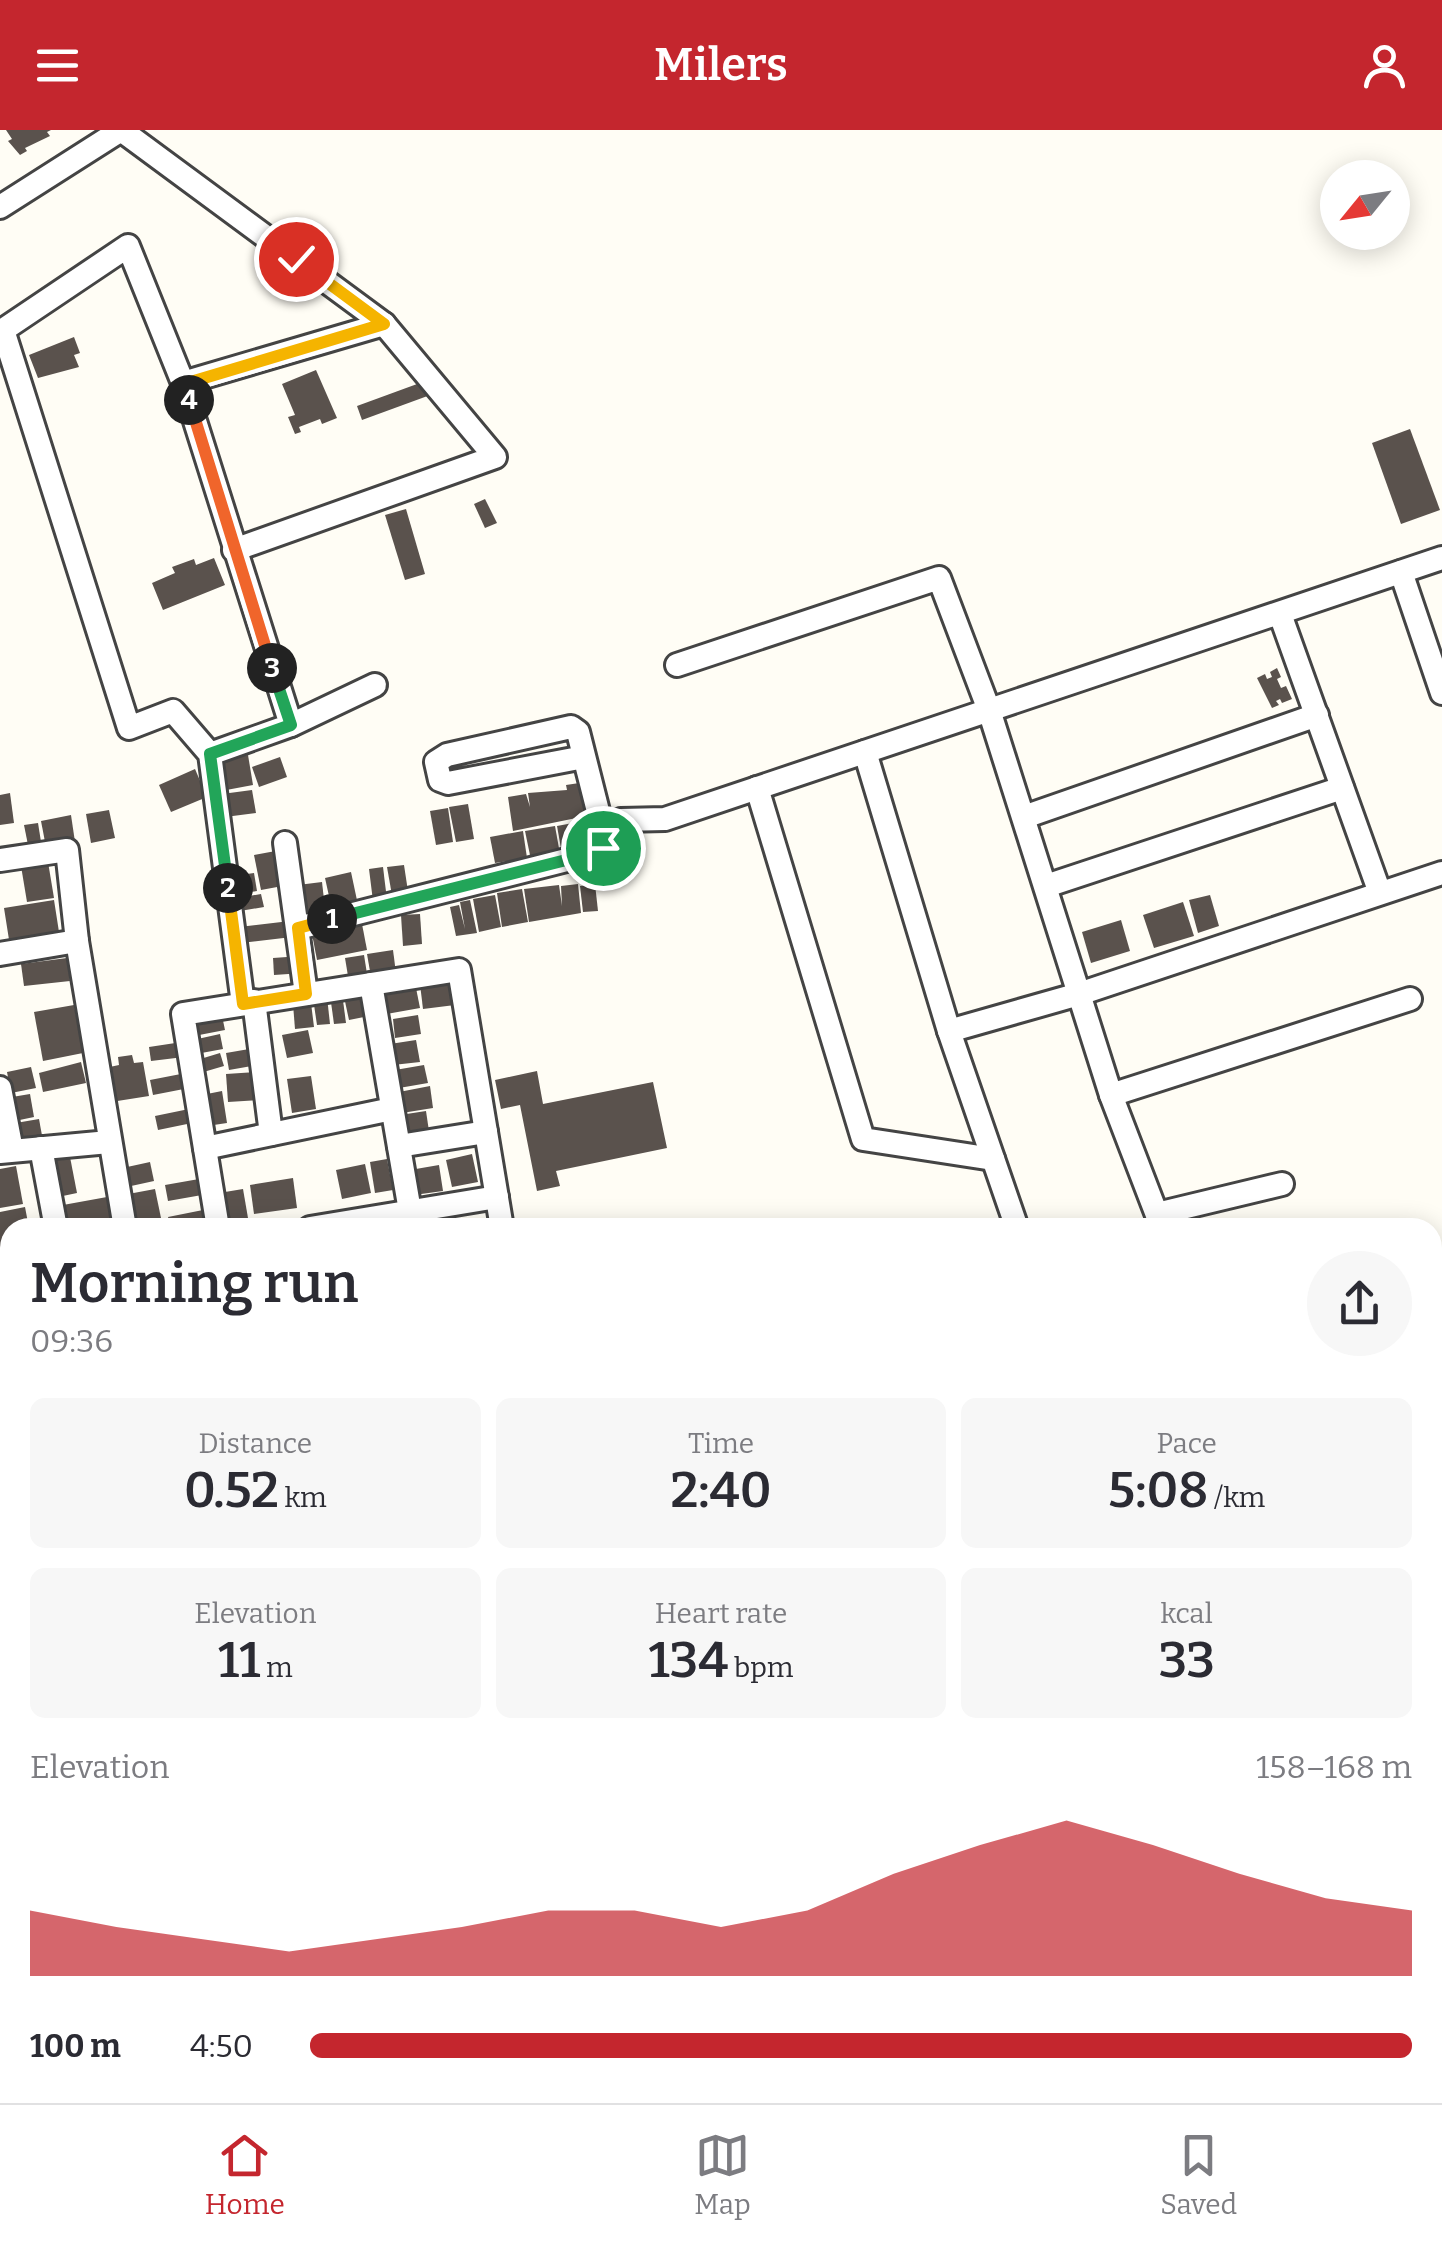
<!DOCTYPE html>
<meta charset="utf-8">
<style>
body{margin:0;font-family:Bitter,serif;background:#f7f7f7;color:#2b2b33;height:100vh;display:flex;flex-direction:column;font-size:38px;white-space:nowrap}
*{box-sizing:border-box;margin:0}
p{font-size:32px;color:#7c7c81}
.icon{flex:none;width:55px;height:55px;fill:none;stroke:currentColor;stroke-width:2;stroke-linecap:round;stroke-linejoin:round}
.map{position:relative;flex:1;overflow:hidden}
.panel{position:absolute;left:0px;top:1088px;width:1442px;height:888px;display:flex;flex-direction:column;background:#fff;border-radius:30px 30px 0 0;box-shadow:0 5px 25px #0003}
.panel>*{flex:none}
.needle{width:65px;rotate:240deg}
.buttons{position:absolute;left:1320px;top:30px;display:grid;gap:20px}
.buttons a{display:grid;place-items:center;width:90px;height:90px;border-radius:50%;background:#fff;box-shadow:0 5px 25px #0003;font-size:50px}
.pin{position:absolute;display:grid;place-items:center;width:85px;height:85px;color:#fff;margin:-42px;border:5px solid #fff;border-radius:50%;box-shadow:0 2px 10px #0007}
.km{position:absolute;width:50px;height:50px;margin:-25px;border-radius:50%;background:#222;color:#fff;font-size:28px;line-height:50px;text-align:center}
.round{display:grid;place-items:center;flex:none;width:105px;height:105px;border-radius:52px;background:#f7f7f7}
.headline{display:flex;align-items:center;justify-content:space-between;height:170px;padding:0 30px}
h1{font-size:55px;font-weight:600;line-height:75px}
.metrics{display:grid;grid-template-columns:repeat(3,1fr);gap:15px;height:170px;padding:10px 30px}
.metrics div{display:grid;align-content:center;border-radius:15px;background:#f7f7f7;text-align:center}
.metrics b{font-size:50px;font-weight:600}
.metrics small{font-size:28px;font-weight:400}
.metrics p{font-size:28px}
.chart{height:280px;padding:20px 30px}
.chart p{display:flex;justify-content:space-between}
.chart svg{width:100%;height:180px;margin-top:10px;fill:#c4262e;opacity:.7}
ul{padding:0 30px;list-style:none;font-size:32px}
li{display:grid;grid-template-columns:160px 120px 1fr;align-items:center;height:75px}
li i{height:25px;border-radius:12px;background:#c4262e}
header{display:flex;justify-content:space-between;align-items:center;height:130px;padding:0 30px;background:#c4262e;color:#fff;font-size:45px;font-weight:600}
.menu{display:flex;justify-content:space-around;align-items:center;height:140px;border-top:2px solid #e1e1e2;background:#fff;font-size:28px;color:#7c7c81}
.menu a{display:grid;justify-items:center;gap:5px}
.menu .selected{color:#c4262e}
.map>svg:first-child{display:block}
</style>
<header><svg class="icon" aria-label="menu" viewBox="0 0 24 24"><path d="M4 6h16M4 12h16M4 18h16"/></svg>Milers<svg class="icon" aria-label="person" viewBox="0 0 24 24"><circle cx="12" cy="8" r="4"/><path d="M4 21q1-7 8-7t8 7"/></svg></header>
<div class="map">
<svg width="1442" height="1973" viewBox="0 0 1442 1973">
<rect width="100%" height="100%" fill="#fffdf5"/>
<!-- building -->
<g fill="#5a524d">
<path d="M6,0H51L47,2L50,6L25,18L27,21L20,25L8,11L12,9Z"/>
<path d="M74,207L80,223L74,225L79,237L38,248L29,225Z"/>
<path d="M316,240L337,288L322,294L320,289L299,297L301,302L295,304L288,287L295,285L282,254Z"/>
<path d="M428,250L433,264L362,290L357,276Z"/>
<path d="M1410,299L1440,380L1401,394L1372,313Z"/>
<path d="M485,369L497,393L485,398L474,374Z"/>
<path d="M406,379L425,444L405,450L385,385Z"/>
<path d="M214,428L225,455L163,480L152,453L175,443L172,437L194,429L196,435Z"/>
<path d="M1277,538L1281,547L1277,549L1281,558L1286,556L1292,569L1282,573L1280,569L1276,571L1279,575L1272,578L1257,548L1265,544L1267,549L1272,547L1270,542Z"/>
<path d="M248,625L253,655L221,661L215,630Z"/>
<path d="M280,627L287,647L259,657L252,637Z"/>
<path d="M195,639L207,667L171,682L159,655Z"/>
<path d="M586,652L591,685L513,701L508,667L526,664L530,677L528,663L567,660L566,655Z"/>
<path d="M252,660L256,683L225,687L222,664Z"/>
<path d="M10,663L14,693L0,695V665Z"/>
<path d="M468,674L474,709L456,712L449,677Z"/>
<path d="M448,678L453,712L436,715L430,681Z"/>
<path d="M109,680L115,708L91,713L86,684Z"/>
<path d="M71,685L75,712L46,717L41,691Z"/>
<path d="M589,690L595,718L562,724L557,696Z"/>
<path d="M38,693L42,718L29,720L24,695Z"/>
<path d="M555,696L560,724L531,730L525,701Z"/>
<path d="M523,701L527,728L495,733L490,707Z"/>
<path d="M281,720L288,755L261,760L254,725Z"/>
<path d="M47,726L54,768L27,772L20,730Z"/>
<path d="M404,735L409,768L393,771L387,737Z"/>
<path d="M383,737L387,770L373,771L369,739Z"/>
<path d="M351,742L358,775L332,780L325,748Z"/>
<path d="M254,743L257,761L236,764L233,746Z"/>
<path d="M322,752L326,787L303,790L298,755Z"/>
<path d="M578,754L581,783L529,792L524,759L559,755L562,776L561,756Z"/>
<path d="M595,754L598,781L583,782L580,756Z"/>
<path d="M522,759L528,792L502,797L497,763Z"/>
<path d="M261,764L264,777L240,781L238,768Z"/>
<path d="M495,765L501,797L479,802L473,769Z"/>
<path d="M1210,765L1219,796L1198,803L1189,770Z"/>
<path d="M54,770L59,802L35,806L36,812L10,816L4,778Z"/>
<path d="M470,770L477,803L456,806L450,777L459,775L465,799L460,772Z"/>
<path d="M1183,772L1194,806L1154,818L1143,785Z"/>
<path d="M420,784L422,814L403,816L401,785Z"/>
<path d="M1121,790L1130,821L1091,833L1082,802Z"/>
<path d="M290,791L292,807L241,813L239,797Z"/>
<path d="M362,794L367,820L317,830L312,804Z"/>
<path d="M393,820L396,843L371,847L367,824Z"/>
<path d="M364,825L368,850L349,852L345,828Z"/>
<path d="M301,826L303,843L274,845L273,828Z"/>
<path d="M67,828L70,851L24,856L21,834Z"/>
<path d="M452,849L455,875L423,879L420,854Z"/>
<path d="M415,853L420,878L381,885L376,860Z"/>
<path d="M359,859L364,887L349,890L343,862Z"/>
<path d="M342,863L346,893L334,894L330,865Z"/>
<path d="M327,867L330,894L317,895L313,868Z"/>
<path d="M311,873L314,897L295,899L293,874Z"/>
<path d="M74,875L83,923L43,931L34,882Z"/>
<path d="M221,881L225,900L194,906L190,887Z"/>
<path d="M418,885L421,904L395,908L393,889Z"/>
<path d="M308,900L313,923L287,928L282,905Z"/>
<path d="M220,904L223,919L196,924L193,910Z"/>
<path d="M416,910L420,932L393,935L390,914Z"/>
<path d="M182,912L184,927L151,931L149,917Z"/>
<path d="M255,918L258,935L229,940L226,923Z"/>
<path d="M220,923L224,936L200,943L197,930Z"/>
<path d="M132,925L134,933L143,932L149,966L111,972L105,938L119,935L118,927Z"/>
<path d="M81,932L86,953L43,962L39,943Z"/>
<path d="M424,935L428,953L399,958L395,940Z"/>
<path d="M31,937L36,958L11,963L7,942Z"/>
<path d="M537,941L543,974L653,952L667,1018L556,1041L560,1056L537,1061L520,975L501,979L495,950Z"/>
<path d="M256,942L258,970L228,972L226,944Z"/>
<path d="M186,943L189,958L153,965L150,950Z"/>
<path d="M311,946L316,979L292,983L287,949Z"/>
<path d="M430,956L433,978L402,983L399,962Z"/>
<path d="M222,961L227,993L207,996L202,965Z"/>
<path d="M30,964L34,987L10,992L6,968Z"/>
<path d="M189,979L192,993L158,1000L155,986Z"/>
<path d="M426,981L430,1008L404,1012L400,985Z"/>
<path d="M39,989L43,1011L14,1017L10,994Z"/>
<path d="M472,1024L478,1052L452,1057L446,1030Z"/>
<path d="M70,1027L77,1063L58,1067L51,1031Z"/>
<path d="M387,1029L393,1060L375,1063L370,1032Z"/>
<path d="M150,1032L154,1051L122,1058L118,1039Z"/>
<path d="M365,1034L371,1063L342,1069L336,1040Z"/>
<path d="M439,1035L443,1061L414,1065L410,1040Z"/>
<path d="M16,1036L23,1074L0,1078V1039Z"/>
<path d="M293,1048L297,1078L254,1084L250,1055Z"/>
<path d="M199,1049L202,1065L168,1071L165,1055Z"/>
<path d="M155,1059L161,1088L128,1093L123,1065Z"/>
<path d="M243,1059L248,1088L223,1092L219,1063Z"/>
<path d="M107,1067L113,1098H67L63,1075Z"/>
<path d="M25,1077L29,1098H10V1124L0,1126V1082Z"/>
<path d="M203,1080L207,1097L171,1098L168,1087Z"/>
</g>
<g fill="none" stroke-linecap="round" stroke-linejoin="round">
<!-- lane casing -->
<g stroke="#444" stroke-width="16">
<path id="lane" d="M1440,1169L1442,1171"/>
</g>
<!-- street casing -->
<g stroke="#444" stroke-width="28">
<g id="street">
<path d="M0,77L121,0L384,194L495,327L234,420"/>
<path d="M183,253L384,194"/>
<path d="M1401,442L1442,563"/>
<path d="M1280,484L1380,763"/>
<path d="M677,535L939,448L989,580L1111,965L1162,1098"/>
<path d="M291,595L375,555"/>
<path d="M865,622L949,901L1017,1098"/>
<path d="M210,624L173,581L129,598L3,200L128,116L183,253L291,595L210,624L243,874"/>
<path d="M757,658L863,1009L993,1029"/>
<path d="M1024,687L1317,585"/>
<path d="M621,690L665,689L1442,428"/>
<path d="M285,713L306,864"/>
<path d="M0,730L67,720L77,811L125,1098"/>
<path d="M1046,756L1342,658"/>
<path d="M298,798L598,722L603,718L605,709L578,602L571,597L447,625L436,632L440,650L448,653L584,627"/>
<path d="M0,824L77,811"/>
<path d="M371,854L410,1081"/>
<path d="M254,871L271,1004"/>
<path d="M949,901L1079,864L1442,743"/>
<path d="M0,958L12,1020"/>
<path d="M1111,965L1410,869"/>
<path d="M399,1016L486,1002"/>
<path d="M41,1018L56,1098"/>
<path d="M205,1018L392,979"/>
<path d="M0,1022L109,1012"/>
<path d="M1157,1084L1282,1054"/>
<path d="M218,1098L183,884L459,840L502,1098"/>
<path d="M310,1098L497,1067"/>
<path d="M0,1152L10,1150"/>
<path d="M0,1282L10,1280"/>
<path d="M1432,1335L1442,1332"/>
<path d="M2,1363L10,1386"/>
<path d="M0,1420L10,1415"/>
<path d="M0,1573L10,1570"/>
<path d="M1432,1649L1442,1647"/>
<path d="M4,1805L10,1803"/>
<path d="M226,1965L228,1973"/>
<path d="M492,1965L495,1973"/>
<path d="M870,1965L872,1973"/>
<path d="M1011,1965L1014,1973"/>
<path d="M322,1973L351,1965"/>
<path d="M819,1973L845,1965"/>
</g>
</g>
<!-- secondary casing -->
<g stroke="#333" stroke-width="38">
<g id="secondary">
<path d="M1432,1912L1442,1910"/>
<path d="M1432,1954L1442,1951"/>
<path d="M1223,1973L1250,1965"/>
<path d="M1369,1973L1396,1965"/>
</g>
</g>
<!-- lane -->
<use href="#lane" stroke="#fff" stroke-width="11"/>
<!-- street -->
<use href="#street" stroke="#fff" stroke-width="22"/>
<!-- secondary -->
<use href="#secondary" stroke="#fff6b0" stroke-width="32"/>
</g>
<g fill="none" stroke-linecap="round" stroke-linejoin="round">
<!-- split-1 casing -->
<g stroke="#fff" stroke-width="20">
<path id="split-1" d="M332,789L598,722L603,718"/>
</g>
<!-- split-2 casing -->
<g stroke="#fff" stroke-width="20">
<path id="split-2" d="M228,758L243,874L306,864L298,798L332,789"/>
</g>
<!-- split-3 casing -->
<g stroke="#fff" stroke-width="20">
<path id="split-3" d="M228,758L210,624L291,595L272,538"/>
</g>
<!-- split-4 casing -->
<g stroke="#fff" stroke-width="20">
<path id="split-4" d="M189,270L272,538"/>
</g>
<!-- split-5 casing -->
<g stroke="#fff" stroke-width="20">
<path id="split-5" d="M189,270L184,254L384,194L296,129"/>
</g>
<!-- split-1 -->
<use href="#split-1" stroke="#22a559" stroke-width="12"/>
<!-- split-2 -->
<use href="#split-2" stroke="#f5b400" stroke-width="12"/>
<!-- split-3 -->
<use href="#split-3" stroke="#22a559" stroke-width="12"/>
<!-- split-4 -->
<use href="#split-4" stroke="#f0652b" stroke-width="12"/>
<!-- split-5 -->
<use href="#split-5" stroke="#f5b400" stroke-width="12"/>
</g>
</svg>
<div class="buttons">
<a><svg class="needle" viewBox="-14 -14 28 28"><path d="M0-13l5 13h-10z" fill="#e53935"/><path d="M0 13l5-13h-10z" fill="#7c7c81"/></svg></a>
</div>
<div class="pin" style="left:603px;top:718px;background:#1e9e55"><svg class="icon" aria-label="arrive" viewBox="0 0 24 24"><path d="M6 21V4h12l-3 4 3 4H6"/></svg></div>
<div class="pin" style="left:296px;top:129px;background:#d93025"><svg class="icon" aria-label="check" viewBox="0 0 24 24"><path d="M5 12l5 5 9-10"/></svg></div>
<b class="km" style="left:332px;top:789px">1</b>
<b class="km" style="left:228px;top:758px">2</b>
<b class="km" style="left:272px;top:538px">3</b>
<b class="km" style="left:189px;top:270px">4</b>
<section class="panel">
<div class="headline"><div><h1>Morning run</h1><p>09:36</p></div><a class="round"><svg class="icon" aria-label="share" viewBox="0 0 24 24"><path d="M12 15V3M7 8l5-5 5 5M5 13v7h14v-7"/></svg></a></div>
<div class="metrics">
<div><p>Distance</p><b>0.52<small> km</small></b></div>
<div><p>Time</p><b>2:40</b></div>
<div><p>Pace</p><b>5:08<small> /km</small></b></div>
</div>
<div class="metrics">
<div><p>Elevation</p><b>11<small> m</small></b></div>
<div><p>Heart rate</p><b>134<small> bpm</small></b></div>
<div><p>kcal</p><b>33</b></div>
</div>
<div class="chart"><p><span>Elevation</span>158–168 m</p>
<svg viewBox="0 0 160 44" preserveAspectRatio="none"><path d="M0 44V28L10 32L20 35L30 38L40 35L50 32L60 28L70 28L80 32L90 28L100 19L110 12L120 6L130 12L140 19L150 25L160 28V44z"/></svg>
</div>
<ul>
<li><b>100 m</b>4:50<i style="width:100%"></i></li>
</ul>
</section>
</div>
<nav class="menu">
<a class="selected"><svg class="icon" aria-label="home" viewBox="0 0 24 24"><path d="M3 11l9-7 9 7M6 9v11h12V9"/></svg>Home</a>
<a><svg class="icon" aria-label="map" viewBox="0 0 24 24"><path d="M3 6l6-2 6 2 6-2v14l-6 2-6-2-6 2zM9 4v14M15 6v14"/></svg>Map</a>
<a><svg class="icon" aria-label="saved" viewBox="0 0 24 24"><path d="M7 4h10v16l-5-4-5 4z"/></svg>Saved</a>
</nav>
